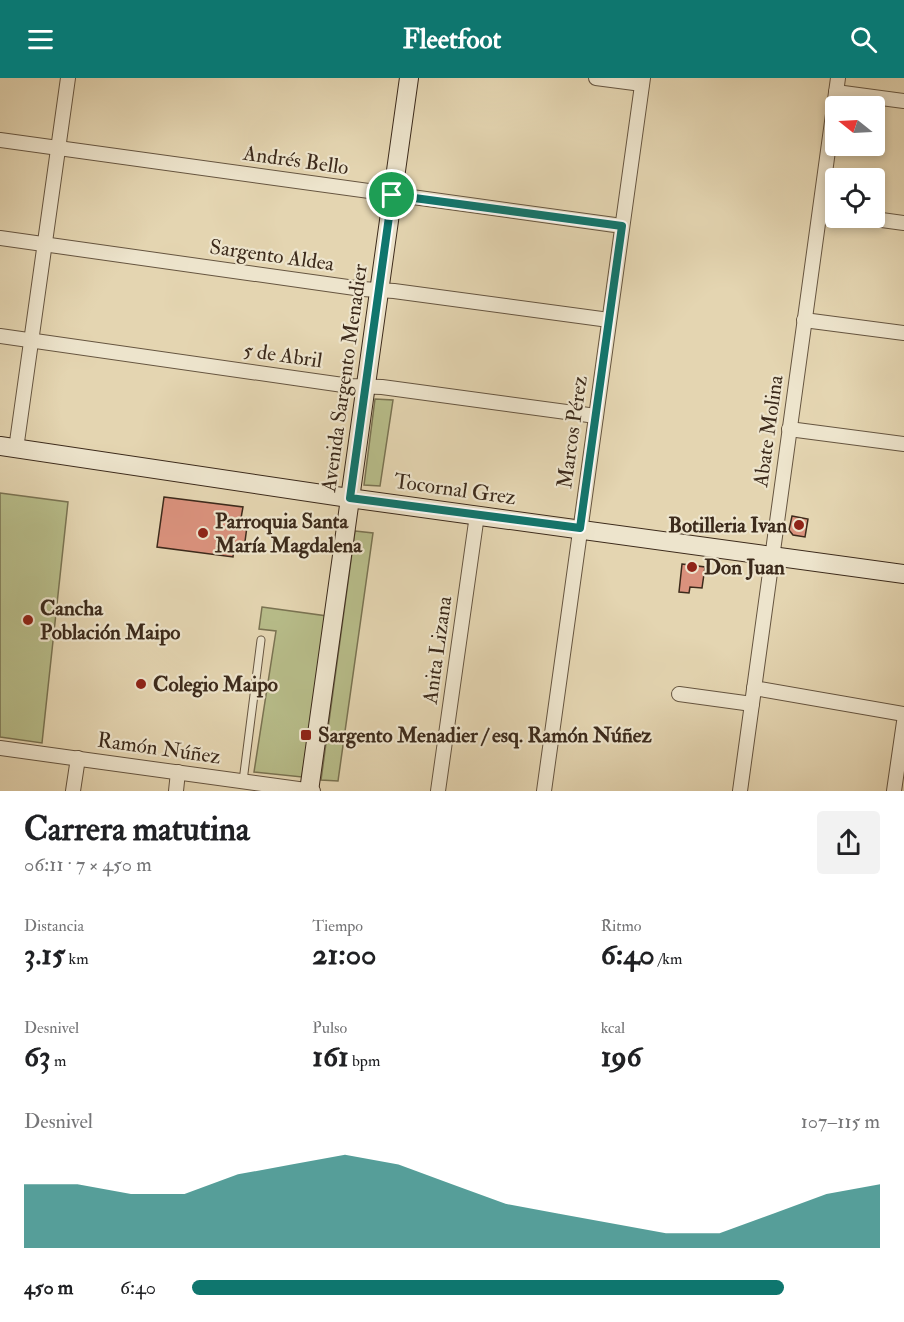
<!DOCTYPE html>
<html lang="es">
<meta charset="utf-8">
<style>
body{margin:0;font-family:"IM FELL Double Pica",serif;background:#f2f2f2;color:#202124;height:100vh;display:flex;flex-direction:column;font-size:22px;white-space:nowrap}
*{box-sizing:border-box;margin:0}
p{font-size:20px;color:#757577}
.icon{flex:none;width:33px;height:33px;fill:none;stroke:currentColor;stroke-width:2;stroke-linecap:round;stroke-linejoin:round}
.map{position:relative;height:713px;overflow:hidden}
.panel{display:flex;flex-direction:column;background:#fff;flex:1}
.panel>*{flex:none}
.needle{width:39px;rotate:288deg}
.buttons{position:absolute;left:825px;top:18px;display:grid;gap:12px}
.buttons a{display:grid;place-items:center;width:60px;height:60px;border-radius:6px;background:#fff;box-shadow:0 3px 9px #0003;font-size:30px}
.pin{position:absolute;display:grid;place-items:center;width:51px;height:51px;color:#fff;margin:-26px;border:3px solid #fff;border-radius:50%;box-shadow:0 2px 6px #0007}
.round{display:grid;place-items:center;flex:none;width:63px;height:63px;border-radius:6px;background:#f2f2f2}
.summary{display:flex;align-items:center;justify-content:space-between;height:102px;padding:0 24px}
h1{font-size:33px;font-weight:700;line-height:45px}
.figures{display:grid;grid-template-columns:repeat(3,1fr);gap:9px;height:102px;padding:6px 24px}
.figures div{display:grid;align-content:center}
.figures b{font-size:30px;font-weight:700}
.figures small{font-size:16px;font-weight:400}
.figures p{font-size:16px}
.chart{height:168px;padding:12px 24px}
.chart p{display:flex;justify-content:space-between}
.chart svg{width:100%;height:108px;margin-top:6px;fill:#0f766e;opacity:.7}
ul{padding:0 24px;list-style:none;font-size:20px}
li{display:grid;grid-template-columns:96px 72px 1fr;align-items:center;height:45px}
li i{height:15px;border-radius:8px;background:#0f766e}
header{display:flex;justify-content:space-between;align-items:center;height:78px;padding:0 24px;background:#0f766e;color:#fff;font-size:27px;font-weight:700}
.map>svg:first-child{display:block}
</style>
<header><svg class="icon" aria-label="menu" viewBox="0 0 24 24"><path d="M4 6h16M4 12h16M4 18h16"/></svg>Fleetfoot<svg class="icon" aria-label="search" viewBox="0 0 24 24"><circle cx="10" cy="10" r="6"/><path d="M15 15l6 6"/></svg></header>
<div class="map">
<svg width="904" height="713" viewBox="0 0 904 713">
<rect width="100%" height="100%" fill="#e4d5b1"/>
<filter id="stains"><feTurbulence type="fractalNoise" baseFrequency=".00333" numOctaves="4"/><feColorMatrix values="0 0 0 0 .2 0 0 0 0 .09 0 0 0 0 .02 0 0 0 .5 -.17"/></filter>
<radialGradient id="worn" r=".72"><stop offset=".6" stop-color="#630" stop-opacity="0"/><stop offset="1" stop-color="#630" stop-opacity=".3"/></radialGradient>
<!-- green -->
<g fill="#b7bc89" stroke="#7a7352" stroke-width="1.5">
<path d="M375,321L393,322L380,408L364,407Z"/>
<path d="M0,415L68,424L42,665L0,659Z"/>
<path d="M355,453L373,455L338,703L321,702Z"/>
<path d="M262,529L327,538L302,699L254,694L276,553L259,551Z"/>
</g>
<!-- building -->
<g fill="#da927d" stroke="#3c2a1b" stroke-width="1.5">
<path d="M164,419L243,429L241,440L248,441L244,471L234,470L233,479L157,469Z"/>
<path d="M792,438L808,441L805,459L793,457L789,452Z"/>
<path d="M682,486L705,489L702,510L690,509L689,515L679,514Z"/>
</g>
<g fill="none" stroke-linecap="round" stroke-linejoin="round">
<!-- lane casing -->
<g stroke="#665540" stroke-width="9">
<path id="lane" d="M243,703L261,562"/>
</g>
<!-- street casing -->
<g stroke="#665540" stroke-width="16">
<g id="street">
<path d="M596,0L642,6"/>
<path d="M836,14L904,23"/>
<path d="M0,62L622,148"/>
<path d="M820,133L836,135"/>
<path d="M867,140L904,145"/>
<path d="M0,160L362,211L394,213L609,242"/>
<path d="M804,242L904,255"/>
<path d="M0,258L350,308L382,309L596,338"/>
<path d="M789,351L904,366"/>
<path d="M16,371L68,0"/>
<path d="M754,610L904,636"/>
<path d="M679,616L752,626"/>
<path d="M0,670L313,713"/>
<path d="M73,713L78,680"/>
<path d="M176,713L178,694"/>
<path d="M438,713L477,437"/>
<path d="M544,713L643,0"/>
<path d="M740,713L838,0"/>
<path d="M894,713L904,644"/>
</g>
</g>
<!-- secondary casing -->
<g stroke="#3c2a1b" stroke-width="20">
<g id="secondary">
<path d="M0,368L349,420L904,496"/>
<path d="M309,713L409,0"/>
</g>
</g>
<!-- lane -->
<use href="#lane" stroke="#ede4cc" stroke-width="7"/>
<!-- street -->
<use href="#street" stroke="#ede4cc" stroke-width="14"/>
<!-- secondary -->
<use href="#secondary" stroke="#ede4cc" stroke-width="18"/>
</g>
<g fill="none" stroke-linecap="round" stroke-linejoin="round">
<!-- route casing -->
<g stroke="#fff" stroke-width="12">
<path id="route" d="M392,117L622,148L580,450L350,420Z"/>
</g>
<!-- route -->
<use href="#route" stroke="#0f766e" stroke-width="8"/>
</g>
<!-- markers -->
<g fill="#8f2418" stroke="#ede4cc" stroke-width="2">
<circle cx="799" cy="447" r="6"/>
<circle cx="203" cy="455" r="6"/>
<circle cx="692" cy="489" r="6"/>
<circle cx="28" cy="542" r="6"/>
<circle cx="141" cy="606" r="6"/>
<rect x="300" y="651" width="12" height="12" rx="3"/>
</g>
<g text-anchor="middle" stroke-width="4.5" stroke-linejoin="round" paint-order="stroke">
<!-- street labels -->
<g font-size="21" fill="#3c2a1b" stroke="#ede4cc">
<text transform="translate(296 82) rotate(8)" y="7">Andrés Bello</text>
<text transform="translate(272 177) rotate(8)" y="7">Sargento Aldea</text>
<text transform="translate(283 277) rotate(8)" y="7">5 de Abril</text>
<text transform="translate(344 300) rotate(-82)" y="7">Avenida Sargento Menadier</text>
<text transform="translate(768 353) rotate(-82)" y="7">Abate Molina</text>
<text transform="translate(572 354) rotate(-82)" y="7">Marcos Pérez</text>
<text transform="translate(455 411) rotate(8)" y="7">Tocornal Grez</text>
<text transform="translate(437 572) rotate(-82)" y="7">Anita Lizana</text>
<text transform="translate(159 670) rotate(8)" y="7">Ramón Núñez</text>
</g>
<!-- poi labels -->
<g font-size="21" font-weight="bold" fill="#3c2a1b" stroke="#ede4cc" text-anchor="start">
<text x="215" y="450">Parroquia Santa<tspan x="215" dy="24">María Magdalena</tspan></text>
<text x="787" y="454" text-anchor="end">Botilleria Ivan</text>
<text x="704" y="496">Don Juan</text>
<text x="40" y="537">Cancha<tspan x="40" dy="24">Población Maipo</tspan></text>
<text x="153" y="613">Colegio Maipo</text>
<text x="318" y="664">Sargento Menadier / esq. Ramón Núñez</text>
</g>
</g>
<rect width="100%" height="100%" filter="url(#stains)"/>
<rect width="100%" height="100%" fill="url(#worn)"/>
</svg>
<div class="buttons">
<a><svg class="needle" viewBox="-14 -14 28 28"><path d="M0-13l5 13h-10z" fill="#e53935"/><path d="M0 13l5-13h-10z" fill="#757577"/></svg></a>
<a><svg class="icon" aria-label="locate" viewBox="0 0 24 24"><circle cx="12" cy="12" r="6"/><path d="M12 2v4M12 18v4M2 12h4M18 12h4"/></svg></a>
</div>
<div class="pin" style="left:392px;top:117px;background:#1e9e55"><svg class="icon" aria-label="arrive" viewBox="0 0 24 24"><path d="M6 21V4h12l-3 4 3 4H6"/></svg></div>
</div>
<section class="panel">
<div class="summary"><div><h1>Carrera matutina</h1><p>06:11 · 7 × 450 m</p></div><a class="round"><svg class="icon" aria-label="share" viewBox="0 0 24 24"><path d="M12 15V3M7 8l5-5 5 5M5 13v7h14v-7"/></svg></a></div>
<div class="figures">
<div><p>Distancia</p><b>3.15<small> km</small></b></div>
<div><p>Tiempo</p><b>21:00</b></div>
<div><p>Ritmo</p><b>6:40<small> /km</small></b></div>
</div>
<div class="figures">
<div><p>Desnivel</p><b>63<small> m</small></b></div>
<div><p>Pulso</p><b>161<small> bpm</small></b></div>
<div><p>kcal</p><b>196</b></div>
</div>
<div class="chart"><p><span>Desnivel</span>107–115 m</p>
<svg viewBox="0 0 160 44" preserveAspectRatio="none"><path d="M0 44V18L10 18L20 22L30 22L40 14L50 10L60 6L70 10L80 18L90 26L100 30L110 34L120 38L130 38L140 30L150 22L160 18V44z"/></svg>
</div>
<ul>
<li><b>450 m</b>6:40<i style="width:86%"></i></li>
</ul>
</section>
